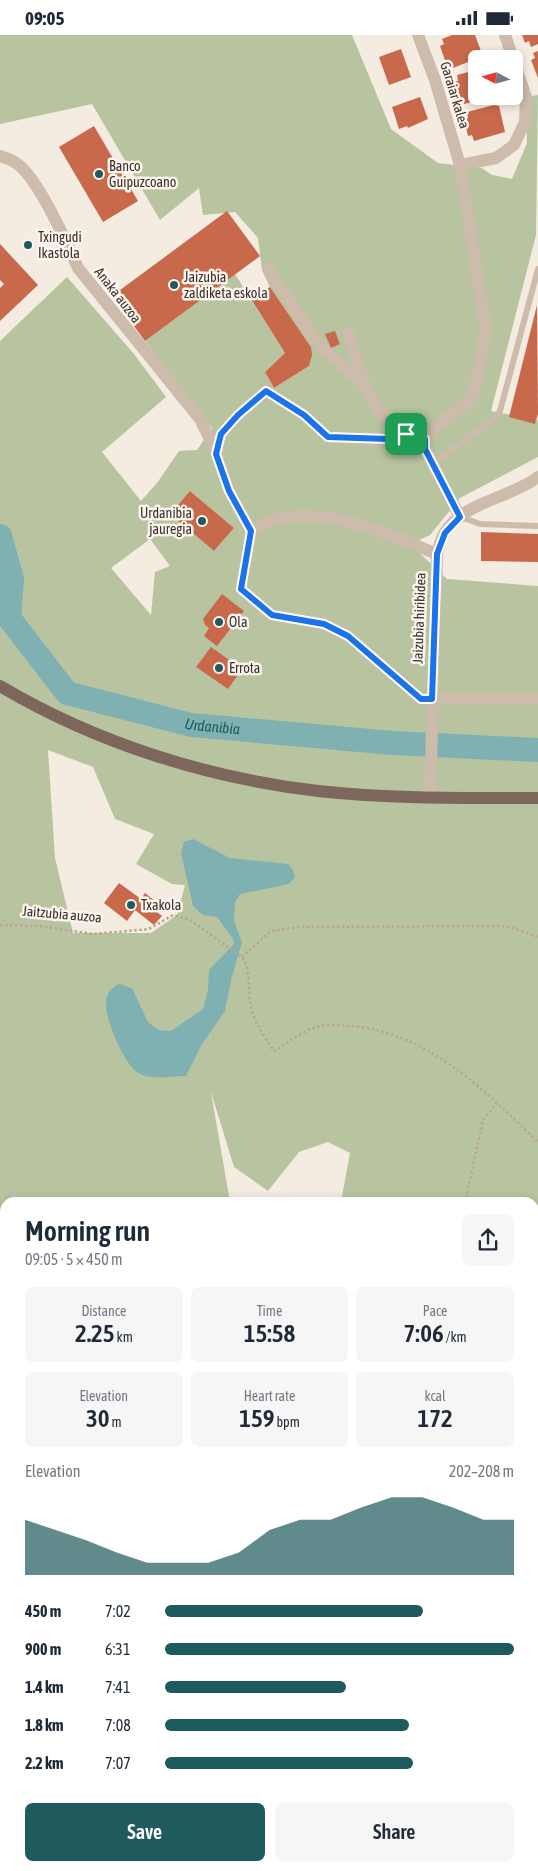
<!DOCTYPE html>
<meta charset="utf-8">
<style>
body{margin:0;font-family:"Asap Condensed",sans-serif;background:#f6f6f7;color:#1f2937;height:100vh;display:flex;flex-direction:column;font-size:19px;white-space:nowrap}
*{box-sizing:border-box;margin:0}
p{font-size:16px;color:#747a83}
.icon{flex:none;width:28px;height:28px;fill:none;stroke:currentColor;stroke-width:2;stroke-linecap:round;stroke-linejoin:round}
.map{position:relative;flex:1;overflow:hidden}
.side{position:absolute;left:0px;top:1162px;width:539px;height:674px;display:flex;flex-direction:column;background:#fff;border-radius:15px 15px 0 0;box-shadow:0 2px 8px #0003}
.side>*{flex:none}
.needle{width:32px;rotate:276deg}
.buttons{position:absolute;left:468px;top:15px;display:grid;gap:10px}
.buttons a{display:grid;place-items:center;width:55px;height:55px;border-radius:8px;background:#fff;box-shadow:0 2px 8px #0003;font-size:25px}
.pin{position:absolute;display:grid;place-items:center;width:42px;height:42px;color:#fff;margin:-21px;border-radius:10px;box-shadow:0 2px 8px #0006}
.round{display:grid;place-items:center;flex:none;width:52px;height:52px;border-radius:8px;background:#f6f6f7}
.head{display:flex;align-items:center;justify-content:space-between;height:85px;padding:0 25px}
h1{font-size:28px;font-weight:600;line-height:38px}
.figures{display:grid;grid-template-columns:repeat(3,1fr);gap:8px;height:85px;padding:5px 25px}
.figures div{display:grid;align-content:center;border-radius:8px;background:#f6f6f7;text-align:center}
.figures b{font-size:25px;font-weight:600}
.figures small{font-size:14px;font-weight:400}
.figures p{font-size:14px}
.chart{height:140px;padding:10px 25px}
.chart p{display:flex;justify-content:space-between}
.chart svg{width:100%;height:90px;margin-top:5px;fill:#1f5a5e;opacity:.7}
.cta{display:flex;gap:10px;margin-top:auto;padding:10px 25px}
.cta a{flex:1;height:58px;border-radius:8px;background:#1f5a5e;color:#fff;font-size:20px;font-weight:600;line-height:58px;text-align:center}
.cta a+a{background:#f6f6f7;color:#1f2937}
ul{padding:0 25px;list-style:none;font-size:16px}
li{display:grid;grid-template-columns:80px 60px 1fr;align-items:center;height:38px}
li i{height:12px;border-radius:6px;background:#1f5a5e}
.status{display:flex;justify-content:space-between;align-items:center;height:35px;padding:0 25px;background:#fff;direction:ltr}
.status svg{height:14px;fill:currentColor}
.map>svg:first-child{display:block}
</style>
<div class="status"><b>09:05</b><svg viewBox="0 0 49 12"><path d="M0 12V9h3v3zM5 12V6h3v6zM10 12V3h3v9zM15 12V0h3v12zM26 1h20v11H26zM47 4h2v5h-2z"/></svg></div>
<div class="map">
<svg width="538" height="1836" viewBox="0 0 538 1836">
<rect width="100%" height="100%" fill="#f4ebe1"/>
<!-- green -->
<g fill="#b8c4a0" fill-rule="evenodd">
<path d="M0,0H352L391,94L438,128L482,133L492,140L512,144L527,108L526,62L538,60L536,200L491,376L538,385V422L460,463L430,500L410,509L447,544L538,551V1494L534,1491L538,1497V1518L534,1521V1168L341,1167L350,1118L328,1107L299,1117L268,1156L234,1132L211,1057L230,1167L5,1168V1831H502L504,1836H0V549L3,545L0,529V306L67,242L134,319L166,362L102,417L141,466L157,448L179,416L197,415L212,393L145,306L235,239L285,318L265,337L274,353L309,331L311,312L270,252L262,235L258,203L235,177L203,180L199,153L160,185L92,69L0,89ZM190,456L234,493L214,516L170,479ZM150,504L170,531L155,537L151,580L111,533ZM48,715L93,732L115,784L154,799L136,829L172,849L185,850L177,880L151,898H73L55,823Z"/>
<path d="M534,1526L538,1539V1568H534Z"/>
<path d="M538,1603V1684L534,1686V1608Z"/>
<path d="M534,1717L538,1720V1772H534Z"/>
</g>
<!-- water -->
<path fill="#7fb0b2" d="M193,804L230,823L288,829L293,835L295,842L289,849L240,859L235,867L234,886L242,907L231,945L225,976L202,1009L186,1041C171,1041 149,1046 137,1037C123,1027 105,984 106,967C106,959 112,952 119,949L132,953L148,987L158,995L171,996L203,974L208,955L209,935L234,909L233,904L217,882L203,880L193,871L181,818L184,807Z"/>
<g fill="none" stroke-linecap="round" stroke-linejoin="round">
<!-- stream -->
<path stroke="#7fb0b2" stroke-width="4" d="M0,590L9,583"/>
<!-- river -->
<path stroke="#7fb0b2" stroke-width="24" id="s1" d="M0,501L12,544L9,583L67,658L191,690L393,708L538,715"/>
</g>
<!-- building -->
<g fill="#c8694b">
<path d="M452,0H475L482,19L477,21L478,23L453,33L450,27L446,28L440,11L444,9L442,4Z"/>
<path d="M522,0H538V9L531,12L529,6L525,8Z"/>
<path d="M401,14L411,42L389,50L379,22Z"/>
<path d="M538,16V43L531,25L535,23L533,18Z"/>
<path d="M476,35V61L493,62L464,69L462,63L458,64L454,47L458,46L457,40Z"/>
<path d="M420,62L428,84L408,93L407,91L399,94L392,72Z"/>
<path d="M494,70L499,71L505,97L474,106L472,100L468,101L464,84L468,83L467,77Z"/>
<path d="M94,91L138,166L103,187L59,112Z"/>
<path d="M227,176L260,221L145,306L112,261Z"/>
<path d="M0,209L38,250L0,286V253L4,249L0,245Z"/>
<path d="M270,252L311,312L312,320L309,331L274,353L265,337L285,318L251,264Z"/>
<path d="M537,270L538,379L535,389L509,382Z"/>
<path d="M335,296L340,309L331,313L325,299Z"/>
<path d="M190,456L234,493L214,516L170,479Z"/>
<path d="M481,497L538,499V527L481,526Z"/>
<path d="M222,559L244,576L217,611L204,601L209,593L205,590L203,584Z"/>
<path d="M211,612L242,634L228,654L196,632Z"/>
<path d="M119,848L141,864L145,858L156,867L152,873L162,881L154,890L135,875L127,886L104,868Z"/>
<path d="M534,1429L538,1448V1497L534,1491Z"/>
</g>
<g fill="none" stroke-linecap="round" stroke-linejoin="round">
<!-- path -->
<g stroke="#b9a596" stroke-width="2.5" stroke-dasharray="2.5 2.5" stroke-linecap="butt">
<path d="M0,890L39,891L93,899L149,894L173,880L190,885L242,922C252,936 247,955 251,971C254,987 265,1003 274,1016C286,1009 300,998 313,993C324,989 340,990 351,991C428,997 486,1057 538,1107"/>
<path d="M242,922L271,896L299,892L499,891L513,893L538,902"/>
<path d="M465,1168L483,1085L497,1068"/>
<path d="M0,1176L5,1192"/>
<path d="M534,1335L538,1334"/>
<path d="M534,1349L536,1360L534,1368"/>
<path d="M0,1388L5,1392"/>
<path d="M534,1497L538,1503"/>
<path d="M534,1673L538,1670"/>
<path d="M318,1836L320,1831"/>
<path d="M477,1836L490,1831"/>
</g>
<!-- lane -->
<g stroke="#cdbbac" stroke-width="6">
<path d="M432,429L494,384L500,376L538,234"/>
<path d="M461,482L480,489L538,491"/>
</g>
<!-- street -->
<g stroke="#cdbbac" stroke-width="12">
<path d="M418,0L435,45L460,130L486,296L474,358L468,367L434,394L425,405V414L460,482"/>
<path d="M0,121C7,123 15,126 21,132C40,149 67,208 78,233L200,384L217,419L229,456L251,496C258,492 267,486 275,484C330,472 387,498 437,519"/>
<path d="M460,130L496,123L514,110L525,87L526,62L505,0"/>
<path d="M268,234L320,311L365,351"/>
<path d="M348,297C364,347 369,388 425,405"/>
<path d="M217,419L221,399L238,380L266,356L304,380L328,402L387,405L407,399"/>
<path d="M251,496L241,554L272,580L325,589L348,601L421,664H538"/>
<path d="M430,763L437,519C439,512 441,503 445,497C467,465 509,464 538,442"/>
<path d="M0,1770H5"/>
<path d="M534,1784H538"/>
</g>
<!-- primary -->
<path stroke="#7d675c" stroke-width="12" d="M0,651C96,708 207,743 318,756C391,764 465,763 538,763"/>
</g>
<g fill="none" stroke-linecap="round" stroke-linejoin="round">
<!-- route casing -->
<g stroke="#fff" stroke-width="10">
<path id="route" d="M266,356L304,380L328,402L388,404L406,399L425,404V414L460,482L445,498L437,519L432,664H421L348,601L324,589L272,580L241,554L251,496L229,456L216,419L221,399L238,380Z"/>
</g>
<!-- route -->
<use href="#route" stroke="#1a73e8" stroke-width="6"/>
</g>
<!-- markers -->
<g fill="#1f5a5e" stroke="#fbf5ee" stroke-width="2">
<circle cx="99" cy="139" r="5"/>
<circle cx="28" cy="210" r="5"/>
<circle cx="174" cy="250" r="5"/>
<circle cx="202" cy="486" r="5"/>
<circle cx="219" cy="587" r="5"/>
<circle cx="219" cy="633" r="5"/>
<circle cx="131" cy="870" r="5"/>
</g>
<g text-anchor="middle" stroke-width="5" stroke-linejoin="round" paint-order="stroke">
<!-- street labels -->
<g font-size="14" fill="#3b302b" stroke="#fbf5ee">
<text transform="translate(455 60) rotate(73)" y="5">Garaiar kalea</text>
<text transform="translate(118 260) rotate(52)" y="5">Anaka auzoa</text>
<text transform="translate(419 583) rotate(-88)" y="5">Jaizubia hiribidea</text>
<text transform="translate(62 879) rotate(5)" y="5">Jaitzubia auzoa</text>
</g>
<!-- poi labels -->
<g font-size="14" fill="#3b302b" stroke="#fbf5ee" text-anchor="start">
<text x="109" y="136">Banco<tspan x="109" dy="16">Guipuzcoano</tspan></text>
<text x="38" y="207">Txingudi<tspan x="38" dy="16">Ikastola</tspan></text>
<text x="184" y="247">Jaizubia<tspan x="184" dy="16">zaldiketa eskola</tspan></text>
<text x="192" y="483" text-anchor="end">Urdanibia<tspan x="192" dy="16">jauregia</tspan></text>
<text x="229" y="592">Ola</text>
<text x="229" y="638">Errota</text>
<text x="141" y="875">Txakola</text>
</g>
<!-- water labels -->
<g font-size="15" font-style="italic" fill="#1f5a5e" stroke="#fbf5ee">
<text dy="5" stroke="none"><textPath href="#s1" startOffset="328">Urdanibia</textPath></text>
</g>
</g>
</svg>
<div class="buttons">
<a><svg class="needle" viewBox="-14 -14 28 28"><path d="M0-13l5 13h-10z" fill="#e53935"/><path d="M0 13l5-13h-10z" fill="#747a83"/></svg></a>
</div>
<div class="pin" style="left:406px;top:399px;background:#1e9e55"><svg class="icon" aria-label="arrive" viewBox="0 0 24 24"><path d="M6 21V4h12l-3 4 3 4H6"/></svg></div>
<section class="side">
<div class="head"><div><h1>Morning run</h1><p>09:05 · 5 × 450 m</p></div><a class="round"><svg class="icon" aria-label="share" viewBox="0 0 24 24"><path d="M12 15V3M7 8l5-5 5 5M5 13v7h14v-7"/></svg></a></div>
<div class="figures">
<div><p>Distance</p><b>2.25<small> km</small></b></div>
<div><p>Time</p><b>15:58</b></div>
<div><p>Pace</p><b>7:06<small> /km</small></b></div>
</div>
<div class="figures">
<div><p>Elevation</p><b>30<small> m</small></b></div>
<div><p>Heart rate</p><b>159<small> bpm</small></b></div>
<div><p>kcal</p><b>172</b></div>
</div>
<div class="chart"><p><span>Elevation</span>202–208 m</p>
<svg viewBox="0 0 160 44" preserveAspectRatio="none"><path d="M0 44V17L10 22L20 27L30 33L40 38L50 38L60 38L70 33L80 22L90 17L100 17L110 11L120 6L130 6L140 11L150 17L160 17V44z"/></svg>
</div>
<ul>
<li><b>450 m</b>7:02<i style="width:74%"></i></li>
<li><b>900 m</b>6:31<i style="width:100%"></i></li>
<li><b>1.4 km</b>7:41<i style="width:52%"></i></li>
<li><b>1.8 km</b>7:08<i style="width:70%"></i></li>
<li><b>2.2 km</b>7:07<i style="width:71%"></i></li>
</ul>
<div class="cta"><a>Save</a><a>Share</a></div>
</section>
</div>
